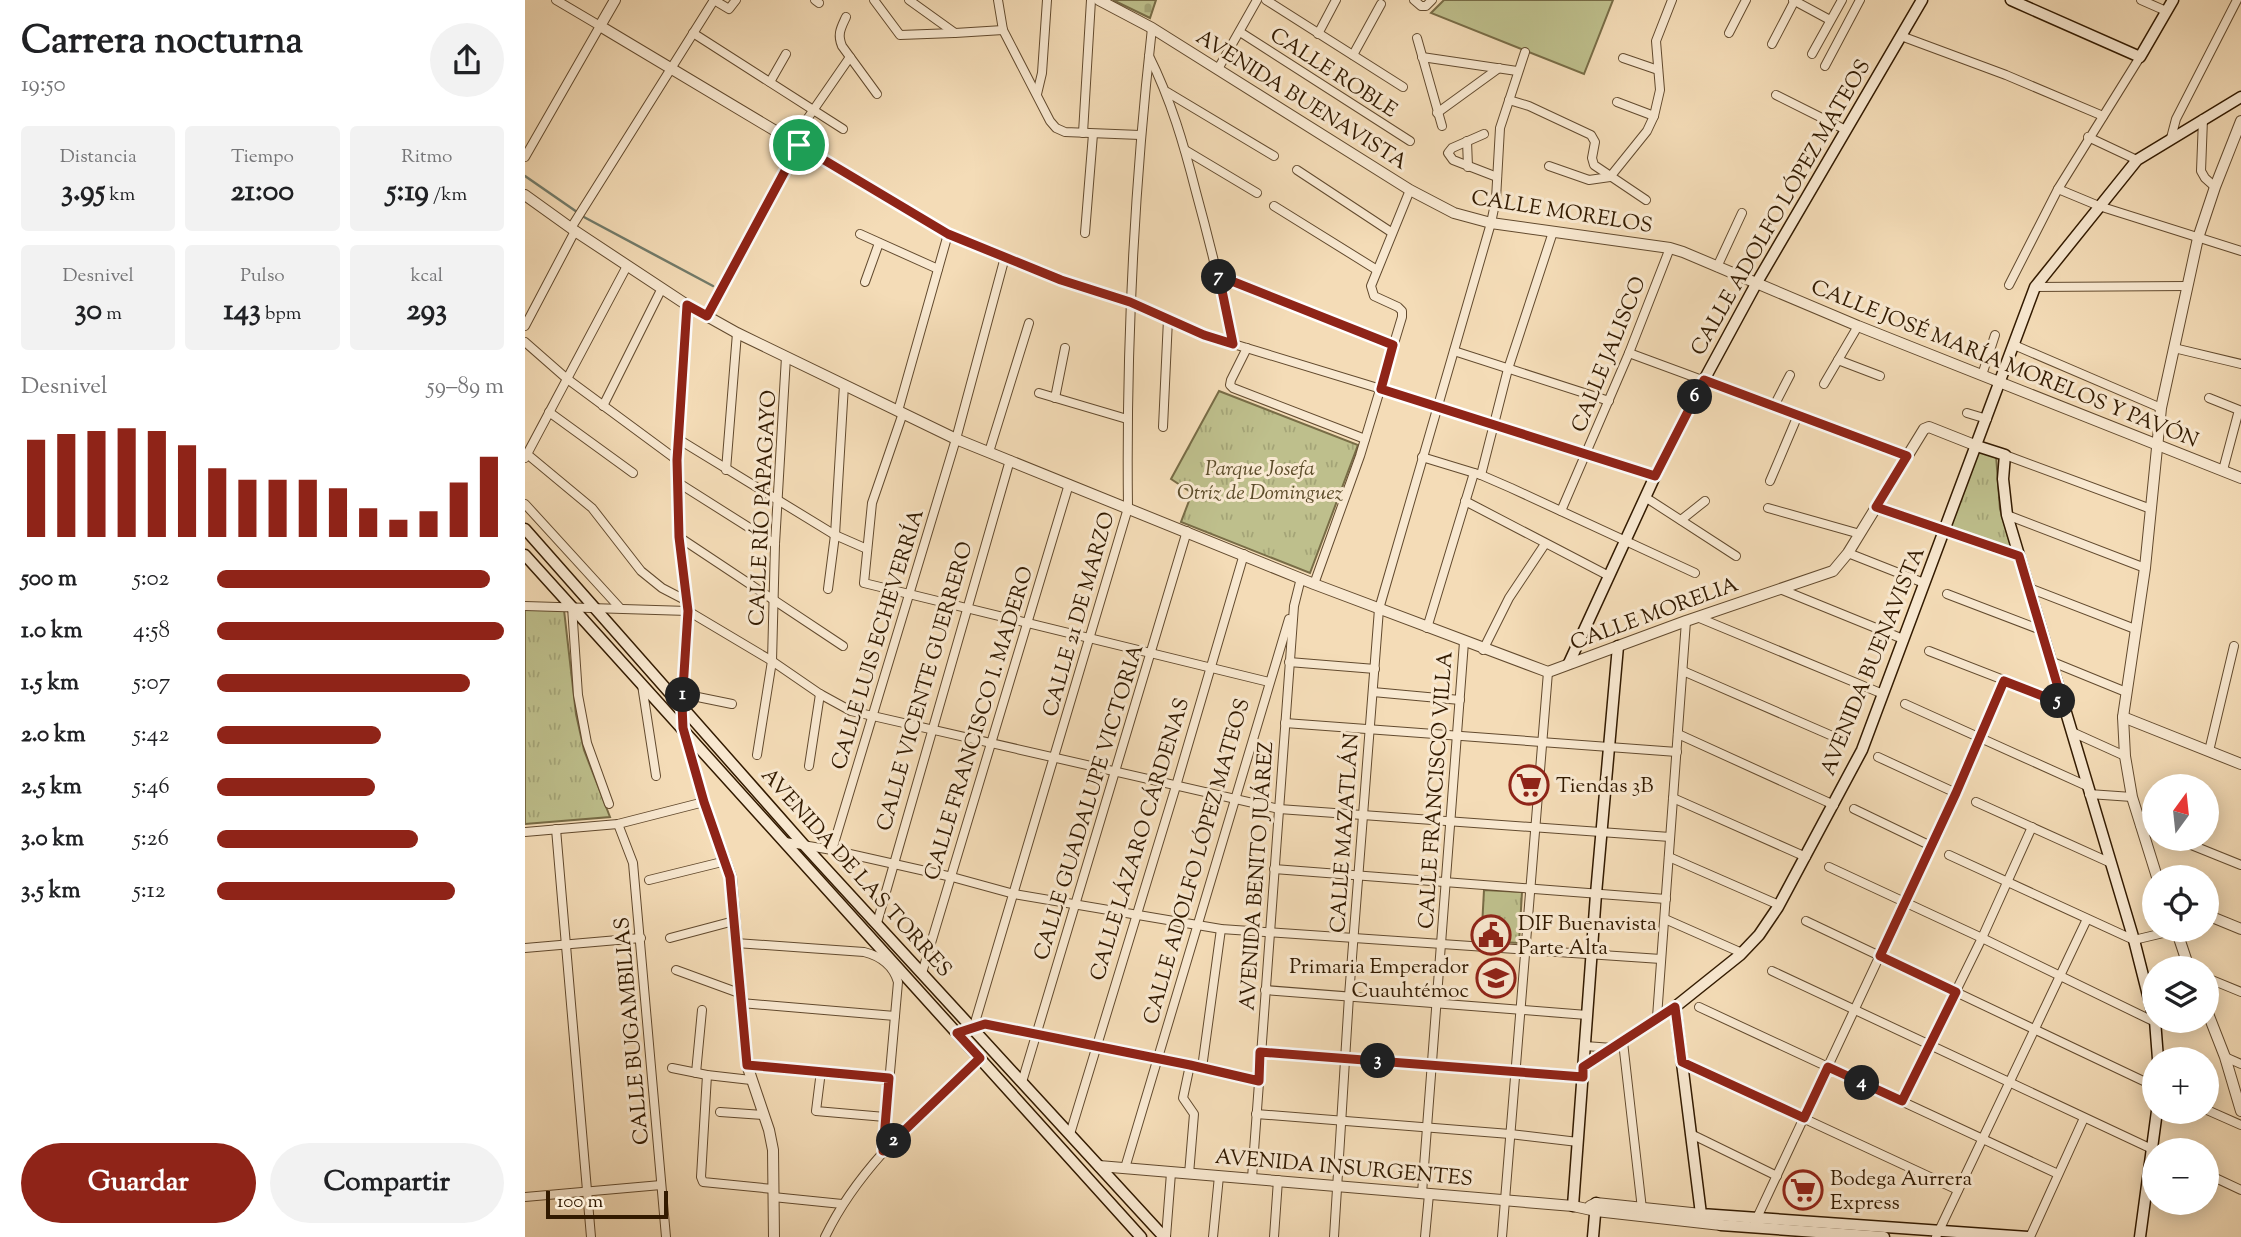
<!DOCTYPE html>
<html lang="es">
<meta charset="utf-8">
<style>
body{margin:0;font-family:"Sorts Mill Goudy",serif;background:#f2f2f2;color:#202124;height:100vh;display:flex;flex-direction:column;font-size:26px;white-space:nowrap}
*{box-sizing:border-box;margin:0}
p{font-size:23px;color:#757577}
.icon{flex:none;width:38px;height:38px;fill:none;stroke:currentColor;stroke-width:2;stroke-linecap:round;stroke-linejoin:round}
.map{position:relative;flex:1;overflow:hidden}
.panel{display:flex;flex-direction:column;background:#fff;width:525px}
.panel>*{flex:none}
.needle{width:46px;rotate:15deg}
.buttons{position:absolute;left:1617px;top:774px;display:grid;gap:14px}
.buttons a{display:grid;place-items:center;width:77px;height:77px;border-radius:50%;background:#fff;box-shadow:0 4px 18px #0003;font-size:35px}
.scale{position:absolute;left:21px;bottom:18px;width:122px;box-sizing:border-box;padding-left:7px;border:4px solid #321a00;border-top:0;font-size:19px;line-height:24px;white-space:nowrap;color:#321a00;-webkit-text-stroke:5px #f8e8d0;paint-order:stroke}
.pin{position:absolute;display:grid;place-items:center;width:60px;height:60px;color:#fff;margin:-30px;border:4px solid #fff;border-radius:50%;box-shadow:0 2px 7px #0007}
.km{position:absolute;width:35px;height:35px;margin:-18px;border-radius:50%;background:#222;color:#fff;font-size:19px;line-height:35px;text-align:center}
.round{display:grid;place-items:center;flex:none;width:74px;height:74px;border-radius:37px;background:#f2f2f2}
.summary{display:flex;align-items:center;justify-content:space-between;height:119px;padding:0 21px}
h1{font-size:38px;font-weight:700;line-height:52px}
.stats{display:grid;grid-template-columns:repeat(3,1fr);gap:10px;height:119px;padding:7px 21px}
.stats div{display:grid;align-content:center;border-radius:7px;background:#f2f2f2;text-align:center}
.stats b{font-size:30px;font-weight:700}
.stats small{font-size:19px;font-weight:400}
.stats p{font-size:19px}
.chart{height:196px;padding:14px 21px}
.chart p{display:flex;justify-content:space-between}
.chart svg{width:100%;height:126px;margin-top:7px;stroke:#8f2418;stroke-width:6}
.action{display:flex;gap:14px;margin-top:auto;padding:14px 21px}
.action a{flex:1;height:80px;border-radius:42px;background:#8f2418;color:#fff;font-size:28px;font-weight:700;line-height:80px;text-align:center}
.action a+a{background:#f2f2f2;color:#202124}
ul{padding:0 21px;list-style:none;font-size:23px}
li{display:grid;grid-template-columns:112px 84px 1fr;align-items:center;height:52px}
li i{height:18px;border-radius:9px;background:#8f2418}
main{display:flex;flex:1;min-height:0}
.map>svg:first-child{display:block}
</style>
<main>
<section class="panel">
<div class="summary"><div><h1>Carrera nocturna</h1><p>19:50</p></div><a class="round"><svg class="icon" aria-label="share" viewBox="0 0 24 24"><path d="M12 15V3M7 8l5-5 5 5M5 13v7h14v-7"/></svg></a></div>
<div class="stats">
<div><p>Distancia</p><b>3.95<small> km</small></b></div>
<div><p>Tiempo</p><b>21:00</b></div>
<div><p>Ritmo</p><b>5:19<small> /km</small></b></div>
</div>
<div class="stats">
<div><p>Desnivel</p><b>30<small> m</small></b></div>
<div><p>Pulso</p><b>143<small> bpm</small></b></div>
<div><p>kcal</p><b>293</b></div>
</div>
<div class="chart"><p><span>Desnivel</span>59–89 m</p>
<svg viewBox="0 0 160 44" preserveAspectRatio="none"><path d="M5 44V10M15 44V8M25 44V7M35 44V6M45 44V7M55 44V12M65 44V20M75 44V24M85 44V24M95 44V24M105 44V27M115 44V34M125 44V38M135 44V35M145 44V25M155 44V16"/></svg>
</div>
<ul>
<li><b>500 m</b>5:02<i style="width:95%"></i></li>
<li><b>1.0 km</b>4:58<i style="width:100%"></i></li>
<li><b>1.5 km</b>5:07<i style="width:88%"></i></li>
<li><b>2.0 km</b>5:42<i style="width:57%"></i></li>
<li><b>2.5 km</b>5:46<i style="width:55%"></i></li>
<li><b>3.0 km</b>5:26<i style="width:70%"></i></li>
<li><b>3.5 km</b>5:12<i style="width:83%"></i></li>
</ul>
<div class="action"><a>Guardar</a><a>Compartir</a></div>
</section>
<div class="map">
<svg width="1716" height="1237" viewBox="0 0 1716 1237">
<defs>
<pattern id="cemetery-stones" width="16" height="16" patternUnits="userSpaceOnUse" patternTransform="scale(1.75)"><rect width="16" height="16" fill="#bebf8c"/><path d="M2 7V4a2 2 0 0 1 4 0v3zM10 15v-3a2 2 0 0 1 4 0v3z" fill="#a4a477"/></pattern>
<pattern id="park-tufts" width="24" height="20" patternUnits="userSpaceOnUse" patternTransform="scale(1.75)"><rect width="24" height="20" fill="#bebf8c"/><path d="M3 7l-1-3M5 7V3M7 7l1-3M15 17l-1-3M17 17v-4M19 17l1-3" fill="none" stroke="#a4a477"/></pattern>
</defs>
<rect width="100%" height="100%" fill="#f4dcb7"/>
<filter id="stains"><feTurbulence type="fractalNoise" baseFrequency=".00286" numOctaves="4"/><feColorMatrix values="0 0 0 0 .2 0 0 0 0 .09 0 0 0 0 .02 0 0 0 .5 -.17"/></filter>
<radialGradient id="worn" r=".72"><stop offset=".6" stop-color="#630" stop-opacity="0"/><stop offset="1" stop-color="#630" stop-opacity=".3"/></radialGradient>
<!-- cemetery -->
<path fill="url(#cemetery-stones)" stroke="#786c46" stroke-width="2" d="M588,0H631L625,18Z"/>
<!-- park -->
<g fill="url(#park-tufts)" stroke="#786c46" stroke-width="2">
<path d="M694,391L833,445L785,573L656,522L667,493L646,479Z"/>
<path d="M1453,449L1471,455L1475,509L1487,550L1424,527Z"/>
<path d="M0,610H39L51,714L59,750L85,817L0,824Z"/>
<path d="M959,890L997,892L994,943L975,942V928L957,927Z"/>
</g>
<!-- garden -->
<path fill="#bebf8c" stroke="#786c46" stroke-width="2" d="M919,0H1088L1059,74L906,13Z"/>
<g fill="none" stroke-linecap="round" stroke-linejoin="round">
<!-- stream -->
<g stroke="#727b6a" stroke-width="2.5">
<path d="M0,176L52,212"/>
<path d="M57,216L188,286"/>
</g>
<!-- minor casing -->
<g stroke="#624a2e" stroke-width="10">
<g id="minor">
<path d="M189,0L204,9L211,0"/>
<path d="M290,0L294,3"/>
<path d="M349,0L375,35L429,33"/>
<path d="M384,0L430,33L478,30"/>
<path d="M473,0L478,30L525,121L531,128L540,132L615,135"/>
<path d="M741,0L878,87"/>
<path d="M889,0L896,6H901L907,0"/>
<path d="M1268,0L1305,20"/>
<path d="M1616,0L1641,11"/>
<path d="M321,17C316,28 312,34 317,46L352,94"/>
<path d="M715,32L885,141"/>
<path d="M168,33L318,129"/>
<path d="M1204,33L1221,0"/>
<path d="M793,34L811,0"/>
<path d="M1376,36L1481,75L1578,116"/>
<path d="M892,38L917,126"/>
<path d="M1247,44L1270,0"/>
<path d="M1287,54L1317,0"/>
<path d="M828,55L856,4"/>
<path d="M624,56C646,100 659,145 671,192C685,243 697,293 708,344"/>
<path d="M897,57L992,71"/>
<path d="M1098,58L1133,70"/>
<path d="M1300,66L1335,0"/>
<path d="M693,69L732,0"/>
<path d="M245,82L261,54"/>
<path d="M642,92L749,156"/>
<path d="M512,94L517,73L522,0"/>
<path d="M1251,95L1321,130"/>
<path d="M984,100L1004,106L1066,135L1070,142L1067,158L1069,165L1121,200"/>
<path d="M1092,102L1129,116"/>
<path d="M912,113L974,68"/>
<path d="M1678,119L1676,171L1680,178L1690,187"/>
<path d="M558,133L566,0"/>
<path d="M959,134L927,148L923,153L928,160L972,177"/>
<path d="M1563,137L1612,160"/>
<path d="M1646,138L1651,119L1712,0"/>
<path d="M267,141L325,57"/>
<path d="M942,141L943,167"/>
<path d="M274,145L423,234L536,280L605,302L679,335L856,389L1130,476"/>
<path d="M660,150L732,193"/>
<path d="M0,157L75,26L31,0"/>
<path d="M1024,166L1064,180L1085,177L1122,131L1129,116L1135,90L1131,41L1147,0"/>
<path d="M772,170L866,232"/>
<path d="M1533,189L1574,206L1716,251"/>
<path d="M749,206L852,270"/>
<path d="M46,228L189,0"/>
<path d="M560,233L568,134"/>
<path d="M335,234L413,269"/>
<path d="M1192,267L1217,213"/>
<path d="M694,276L868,345"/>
<path d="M340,282L354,243"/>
<path d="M1484,285L1533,189L1615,57"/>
<path d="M1510,287L1662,286"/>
<path d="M0,326L50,231"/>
<path d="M0,342L41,378L152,460"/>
<path d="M1489,345L1636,408"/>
<path d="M722,348L706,380L705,385L708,388L840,439"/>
<path d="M1649,348L1716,364"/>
<path d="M929,351L1084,401"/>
<path d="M1104,353L1383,456"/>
<path d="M1313,360L1355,376"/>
<path d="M1457,375L1470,335"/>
<path d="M1299,384L1333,326"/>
<path d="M514,393L602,419"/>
<path d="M530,398L540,348"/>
<path d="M1684,398L1714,410L1698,470"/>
<path d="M78,406L137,288"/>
<path d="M1249,406L1265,375"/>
<path d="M373,411L423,234"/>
<path d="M24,412L108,473"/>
<path d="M378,413L347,503L339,583L744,682"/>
<path d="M1442,413L1462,419"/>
<path d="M638,427L643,319"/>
<path d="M153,439L310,535L342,549"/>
<path d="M464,452L504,323"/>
<path d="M2,454L67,508L116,571L137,588L162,601"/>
<path d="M1480,455L1626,509"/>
<path d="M897,457L956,475L986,488L1170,573"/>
<path d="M0,458L102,266"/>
<path d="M201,470L212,333"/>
<path d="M956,475L983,369L1028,232"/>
<path d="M1245,481L1273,415"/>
<path d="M152,482L250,544"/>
<path d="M1120,497L1211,556"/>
<path d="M940,501L1084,576"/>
<path d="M0,504L95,608"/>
<path d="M1351,507L1494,556"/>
<path d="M1243,508L1335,534"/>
<path d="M1036,511L1104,353L1145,248"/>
<path d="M1482,515L1620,568"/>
<path d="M1156,520L1180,501"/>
<path d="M154,537L318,646"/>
<path d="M1323,553L1399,583"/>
<path d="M789,584L835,456L877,317V311L873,307L849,296L846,286L885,190"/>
<path d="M1504,588L1610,629"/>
<path d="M303,589L310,535L319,385"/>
<path d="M1255,589L1378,639"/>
<path d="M1422,594L1516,630"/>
<path d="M0,606L163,611L247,661L295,694L326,711L754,809L1145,837"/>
<path d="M47,607L53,695L62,743L84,804"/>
<path d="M1172,617L1358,694"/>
<path d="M902,628L949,473"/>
<path d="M958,650L984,598L1020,544"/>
<path d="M1404,651L1538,703"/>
<path d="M1525,661L1601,692"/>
<path d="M764,662L850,669"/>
<path d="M1158,671L1312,738"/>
<path d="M117,685L131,776"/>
<path d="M848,692L935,700"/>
<path d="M158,694L207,704"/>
<path d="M1380,704L1562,786"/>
<path d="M760,723L1152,752"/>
<path d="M1547,732L1600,756"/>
<path d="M1153,734L1309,805"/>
<path d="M1684,751L1709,646"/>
<path d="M232,755L247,661L250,544L261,357"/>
<path d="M1353,757L1431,793"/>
<path d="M284,766L295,694"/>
<path d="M1564,794L1607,797"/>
<path d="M1148,798L1281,857"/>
<path d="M1451,802L1586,863"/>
<path d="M1329,809L1406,846"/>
<path d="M93,824L108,863L141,1237"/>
<path d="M1615,825L1629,830"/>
<path d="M31,829L66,1237"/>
<path d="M0,832L93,824L179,802"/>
<path d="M1649,838L1716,865"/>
<path d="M260,842L307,850L427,877L489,894L696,929L1136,959"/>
<path d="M307,850L431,439L480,257"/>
<path d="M1424,855L1609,940L1651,930"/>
<path d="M1144,857L1254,905"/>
<path d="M1304,867L1457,938L1630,1022"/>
<path d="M749,869L1141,899"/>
<path d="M124,880L201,861"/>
<path d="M1140,919L1217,953"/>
<path d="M1281,921L1629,1086"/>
<path d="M352,923L485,460"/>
<path d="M145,938L209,921"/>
<path d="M211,943L339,952C355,956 368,965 373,982L358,1151"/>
<path d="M0,948L116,938"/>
<path d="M151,970L214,993"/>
<path d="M1247,971L1629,1150"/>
<path d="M397,973L544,484"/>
<path d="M1682,978L1716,992"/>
<path d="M740,990L1062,1015"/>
<path d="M216,1003L370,1016"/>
<path d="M1174,1007L1533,1174"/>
<path d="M1132,1017L1161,621"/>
<path d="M448,1029L603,508C601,347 609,188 627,28"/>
<path d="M432,1033L465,1024L734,1081"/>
<path d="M1098,1042L1117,1209"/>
<path d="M1060,1046L1088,1048"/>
<path d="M735,1052L1058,1077"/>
<path d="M1700,1057L1716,1064"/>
<path d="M1157,1062L1433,1190"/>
<path d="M222,1065L364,1078"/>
<path d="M1058,1067L1150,1007"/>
<path d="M147,1068L182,1075L226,1080"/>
<path d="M677,1068L696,929"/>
<path d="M296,1071L291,1111L360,1117"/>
<path d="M171,1073L177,1010"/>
<path d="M182,1075L176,1177L178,1182L248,1189"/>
<path d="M497,1082L662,531"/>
<path d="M1377,1101L1457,938L1507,827"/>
<path d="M1682,1110L1716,1125"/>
<path d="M195,1112L238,1115"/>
<path d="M731,1114L985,1134L1053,1142"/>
<path d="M545,1134L651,786L719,554"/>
<path d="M1166,1134L1252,1176"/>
<path d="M600,1168L764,619"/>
<path d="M664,1174L669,1114L658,1098L665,1065"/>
<path d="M1682,1174L1716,1190"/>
<path d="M727,1178L769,606L776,578"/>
<path d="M897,1193L939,642"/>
<path d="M0,1197L136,1185"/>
<path d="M248,1197L317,1204"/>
<path d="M1230,1222L1431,793L1479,681"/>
<path d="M300,1237C335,1164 397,1113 455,1058"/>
<path d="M641,1237L646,1173"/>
<path d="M688,1237L694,1176"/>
<path d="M749,1237L753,1180"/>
<path d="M809,1237L824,996L854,609L966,223L971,199L975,128L1000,52"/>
<path d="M900,1237L904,1194"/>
<path d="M977,1237L1023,672"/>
<path d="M1411,1237L1562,919"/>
<path d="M1505,1237L1559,1118"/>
</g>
</g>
<!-- tertiary casing -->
<g stroke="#624a2e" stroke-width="12">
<g id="tertiary">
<path d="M90,0L75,26L274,145L182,316"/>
<path d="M574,0L627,28L885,190L929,213L966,223L1145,248L1158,252L1333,326L1716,478"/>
<path d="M0,195L50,231L162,305L212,333L431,439L789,584L1023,672L1161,621L1308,571L1323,553L1399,429L1404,427L1452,446"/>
<path d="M162,305L152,460L154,537L163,611L157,705L158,728L179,802L206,877L222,1065L244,1130L248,1150L249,1237"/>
<path d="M1598,717L1716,764"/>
<path d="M1632,877L1607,797L1600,756L1598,717L1620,568L1636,408L1673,238L1690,187L1716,121"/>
<path d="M1682,915L1716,929"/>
<path d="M1651,929L1664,968"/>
<path d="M1682,1011L1700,1057L1716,1111"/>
<path d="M574,1166L1048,1206L1071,1211L1196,1225"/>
<path d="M1065,1206L1071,1203L1176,1214"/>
</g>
</g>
<!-- secondary casing -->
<g stroke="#321a00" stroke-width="13">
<g id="secondary">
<path d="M1486,0L1615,57L1648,0"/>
<path d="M1452,446L1480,455L1478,479L1482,515L1609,940L1629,1019"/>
<path d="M0,529L279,845L639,1237"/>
<path d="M0,555L616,1237"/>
<path d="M1044,663L1130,476L1179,380L1231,284L1397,0"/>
<path d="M1630,1020L1633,1059"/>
<path d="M1048,1206L1071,894L1093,646"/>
<path d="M1196,1225L1359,1237"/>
<path d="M1068,1237L1071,1203"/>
<path d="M1503,1237L1176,1214L1150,1007L1215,955L1234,935L1253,907L1337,750L1510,287L1612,160L1716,97"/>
<path d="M1615,1237L1632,1111"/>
</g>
</g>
<!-- minor -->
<use href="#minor" stroke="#f8e8d0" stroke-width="8"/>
<!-- tertiary -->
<use href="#tertiary" stroke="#f8e8d0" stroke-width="10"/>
<!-- secondary -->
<use href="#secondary" stroke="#f8e8d0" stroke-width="10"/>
</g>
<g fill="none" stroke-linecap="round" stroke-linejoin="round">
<!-- route casing -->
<g stroke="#fff" stroke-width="14">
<path id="route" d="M274,145L423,234L536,280L605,302L679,335L708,344L694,276L868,345L856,389L1130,476L1179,380L1382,456L1351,507L1494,556L1538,704L1479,681L1431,793L1355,956L1431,992L1377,1101L1303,1067L1279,1118L1157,1062L1150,1007L1058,1067V1077L735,1052L734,1081L665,1065L460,1024L432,1033L455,1058L358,1151L364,1078L222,1065L205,877L179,802L158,728L157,705L163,611L154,537L152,460L162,305L182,316Z"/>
</g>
<!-- route -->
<use href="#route" stroke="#8f2418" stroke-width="9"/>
</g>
<!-- icons -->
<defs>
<g id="supermarket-ring" transform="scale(2.0125)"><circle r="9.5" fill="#f8e8d0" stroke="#8f2418" stroke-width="1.5"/><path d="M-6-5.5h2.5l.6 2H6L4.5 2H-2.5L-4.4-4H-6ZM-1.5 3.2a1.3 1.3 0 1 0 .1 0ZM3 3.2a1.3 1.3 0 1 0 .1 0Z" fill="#8f2418"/></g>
<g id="civic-ring" transform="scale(2.0125)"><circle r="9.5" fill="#f8e8d0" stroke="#8f2418" stroke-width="1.5"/><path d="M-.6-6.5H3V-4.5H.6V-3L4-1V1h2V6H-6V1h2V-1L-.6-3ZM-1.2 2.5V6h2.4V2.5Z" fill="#8f2418"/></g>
<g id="school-ring" transform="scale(2.0125)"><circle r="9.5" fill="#f8e8d0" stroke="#8f2418" stroke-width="1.5"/><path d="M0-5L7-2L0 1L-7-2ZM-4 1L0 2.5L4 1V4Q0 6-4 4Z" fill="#8f2418"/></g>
</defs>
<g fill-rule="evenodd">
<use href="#supermarket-ring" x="1004" y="785"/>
<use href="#civic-ring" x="966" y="935"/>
<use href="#school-ring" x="971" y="978"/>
<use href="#supermarket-ring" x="1278" y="1190"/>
</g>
<g text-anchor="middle" stroke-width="6" stroke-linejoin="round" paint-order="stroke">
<!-- street labels -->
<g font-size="21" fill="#321a00" stroke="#f8e8d0">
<text transform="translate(809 72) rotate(33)" y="7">CALLE ROBLE</text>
<text transform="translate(777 99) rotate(32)" y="7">AVENIDA BUENAVISTA</text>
<text transform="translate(1255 207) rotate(-60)" y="7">CALLE ADOLFO LÓPEZ MATEOS</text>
<text transform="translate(1037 211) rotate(9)" y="7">CALLE MORELOS</text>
<text transform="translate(1083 354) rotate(-68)" y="7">CALLE JALISCO</text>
<text transform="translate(1480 363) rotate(22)" y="7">CALLE JOSÉ MARÍA MORELOS Y PAVÓN</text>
<text transform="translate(237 508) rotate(-87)" y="7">CALLE RÍO PAPAGAYO</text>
<text transform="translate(1129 613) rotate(-20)" y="7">CALLE MORELIA</text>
<text transform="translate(553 614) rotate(-74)" y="7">CALLE 21 DE MARZO</text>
<text transform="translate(352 639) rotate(-73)" y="7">CALLE LUIS ECHEVERRÍA</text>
<text transform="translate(1347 661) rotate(-68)" y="7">AVENIDA BUENAVISTA</text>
<text transform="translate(399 686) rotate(-74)" y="7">CALLE VICENTE GUERRERO</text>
<text transform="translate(453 723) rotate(-73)" y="7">CALLE FRANCISCO I. MADERO</text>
<text transform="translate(910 790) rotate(-86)" y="7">CALLE FRANCISCO VILLA</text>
<text transform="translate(563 802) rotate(-73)" y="7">CALLE GUADALUPE VICTORIA</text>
<text transform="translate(819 833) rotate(-86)" y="7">CALLE MAZATLÁN</text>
<text transform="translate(614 839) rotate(-73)" y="7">CALLE LÁZARO CÁRDENAS</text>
<text transform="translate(671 861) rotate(-74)" y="7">CALLE ADOLFO LÓPEZ MATEOS</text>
<text transform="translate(332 872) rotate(48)" y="7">AVENIDA DE LAS TORRES</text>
<text transform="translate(731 876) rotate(-86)" y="7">AVENIDA BENITO JUÁREZ</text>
<text transform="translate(106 1031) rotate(-95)" y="7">CALLE BUGAMBILIAS</text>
<text transform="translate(819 1167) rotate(5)" y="7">AVENIDA INSURGENTES</text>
</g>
<!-- park labels -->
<g font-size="21" font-style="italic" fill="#5c4c2a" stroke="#f8e8d0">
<text x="735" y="475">Parque Josefa<tspan x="735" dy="24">Otríz de Dominguez</tspan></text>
</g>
<!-- poi labels -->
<g font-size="21" fill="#321a00" stroke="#f8e8d0" text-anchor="start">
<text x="1031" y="792">Tiendas 3B</text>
<text x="993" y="930">DIF Buenavista<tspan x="993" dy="24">Parte Alta</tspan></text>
<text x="944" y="973" text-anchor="end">Primaria Emperador<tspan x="944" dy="24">Cuauhtémoc</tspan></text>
<text x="1305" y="1185">Bodega Aurrera<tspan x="1305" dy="24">Express</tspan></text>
</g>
</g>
<rect width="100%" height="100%" filter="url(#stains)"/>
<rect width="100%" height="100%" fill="url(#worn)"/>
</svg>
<div class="buttons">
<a><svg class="needle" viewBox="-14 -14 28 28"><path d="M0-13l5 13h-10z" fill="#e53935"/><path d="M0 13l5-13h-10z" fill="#757577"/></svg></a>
<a><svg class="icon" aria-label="locate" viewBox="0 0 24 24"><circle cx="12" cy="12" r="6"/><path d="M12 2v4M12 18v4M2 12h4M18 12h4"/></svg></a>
<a><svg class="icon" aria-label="layers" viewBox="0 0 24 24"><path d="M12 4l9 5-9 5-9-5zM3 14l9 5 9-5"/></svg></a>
<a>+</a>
<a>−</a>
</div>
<div class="scale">100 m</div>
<div class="pin" style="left:274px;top:145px;background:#1e9e55"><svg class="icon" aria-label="arrive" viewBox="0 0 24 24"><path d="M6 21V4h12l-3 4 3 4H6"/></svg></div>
<b class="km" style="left:158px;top:695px">1</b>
<b class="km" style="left:369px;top:1141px">2</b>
<b class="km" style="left:853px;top:1061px">3</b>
<b class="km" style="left:1337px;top:1083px">4</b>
<b class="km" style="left:1533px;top:701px">5</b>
<b class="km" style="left:1170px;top:397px">6</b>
<b class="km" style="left:694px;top:277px">7</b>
</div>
</main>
